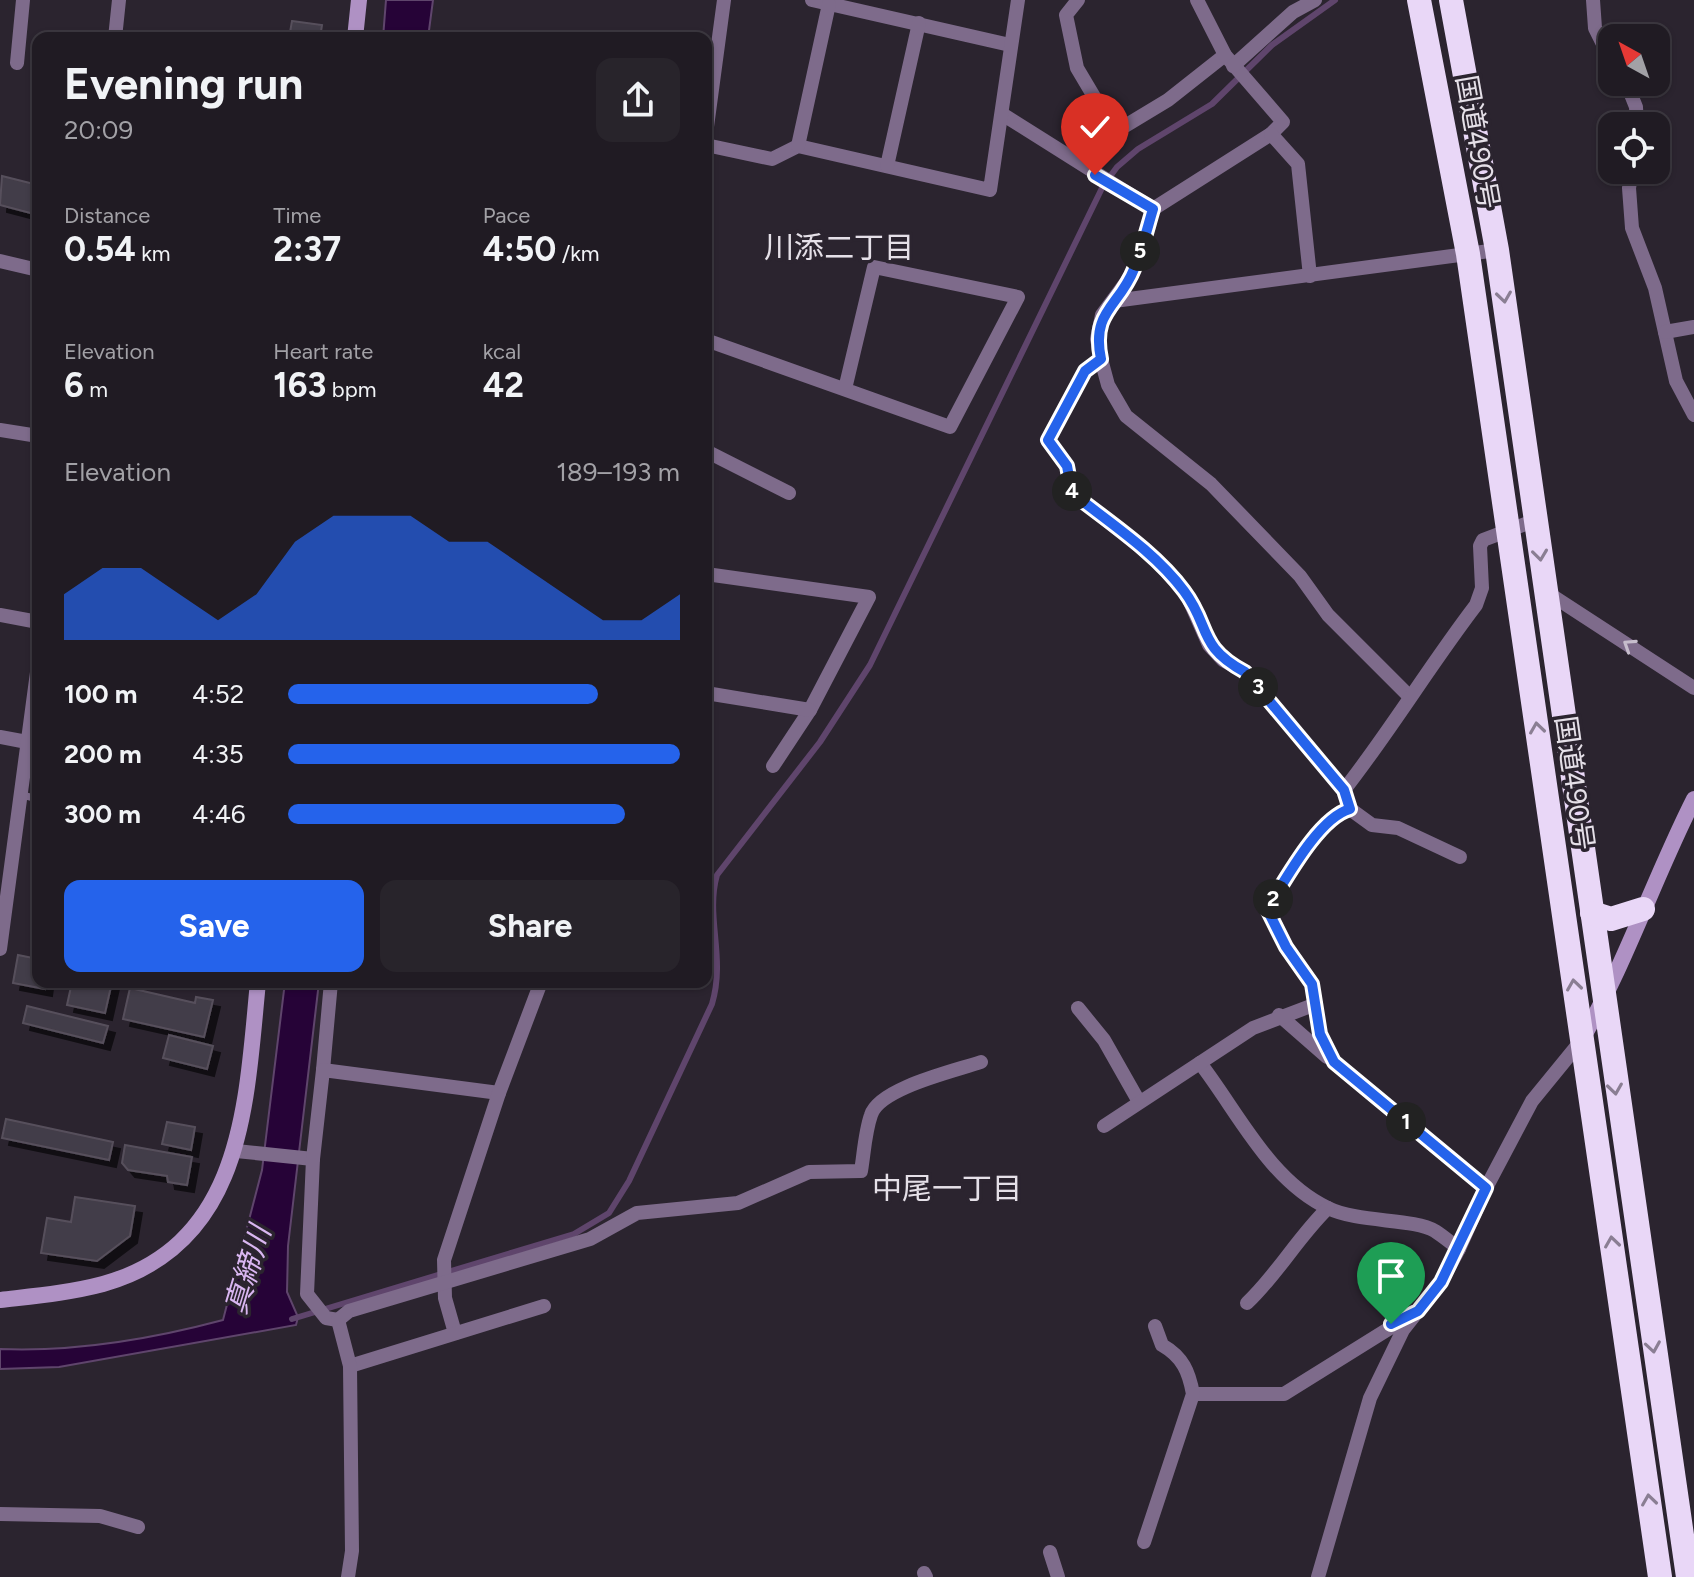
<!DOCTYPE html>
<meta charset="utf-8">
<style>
body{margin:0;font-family:Figtree,"Noto Sans JP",sans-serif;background:#28242b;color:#f1f3f6;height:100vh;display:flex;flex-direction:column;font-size:30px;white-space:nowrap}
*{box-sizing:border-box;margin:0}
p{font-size:26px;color:#a2a1a6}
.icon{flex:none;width:44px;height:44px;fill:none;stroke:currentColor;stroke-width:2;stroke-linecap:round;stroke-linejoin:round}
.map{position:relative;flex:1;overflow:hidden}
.panel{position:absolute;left:32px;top:32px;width:680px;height:956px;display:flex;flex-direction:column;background:#201b23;border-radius:16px;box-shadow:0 2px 6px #0004,0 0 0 2px #3d3941}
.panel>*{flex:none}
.needle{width:52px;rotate:320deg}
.buttons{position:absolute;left:1598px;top:24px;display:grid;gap:16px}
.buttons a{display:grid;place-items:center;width:72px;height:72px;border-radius:16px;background:#201b23;box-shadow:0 2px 6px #0004,0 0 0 2px #3d3941;font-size:40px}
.pin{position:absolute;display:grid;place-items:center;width:68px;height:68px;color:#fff;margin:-82px -34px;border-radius:50% 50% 50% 0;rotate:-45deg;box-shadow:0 0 8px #0007}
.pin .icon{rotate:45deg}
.km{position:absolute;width:40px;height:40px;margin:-20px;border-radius:50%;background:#222;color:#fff;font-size:22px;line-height:40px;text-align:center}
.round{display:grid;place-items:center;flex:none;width:84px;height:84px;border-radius:16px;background:#28242b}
.overview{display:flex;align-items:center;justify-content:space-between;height:136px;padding:0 32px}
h1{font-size:44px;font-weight:700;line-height:60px}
.stats{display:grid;grid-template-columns:repeat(3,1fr);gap:12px;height:136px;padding:8px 32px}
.stats div{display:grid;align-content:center}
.stats b{font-size:34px;font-weight:700}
.stats small{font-size:22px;font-weight:400}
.stats p{font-size:22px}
.chart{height:224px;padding:16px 32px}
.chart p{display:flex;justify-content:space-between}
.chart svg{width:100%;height:144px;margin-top:8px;fill:#2563eb;opacity:.7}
.primary-button{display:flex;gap:16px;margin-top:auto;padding:16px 32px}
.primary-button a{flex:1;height:92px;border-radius:16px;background:#2563eb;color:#fff;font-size:32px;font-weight:700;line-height:92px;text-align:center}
.primary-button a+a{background:#28242b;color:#f1f3f6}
ul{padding:0 32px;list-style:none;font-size:26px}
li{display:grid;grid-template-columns:128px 96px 1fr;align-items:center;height:60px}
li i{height:20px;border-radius:10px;background:#2563eb}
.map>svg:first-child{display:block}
</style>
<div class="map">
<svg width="1694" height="1577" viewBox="0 0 1694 1577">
<defs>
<filter id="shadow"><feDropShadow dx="7" dy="7" stdDeviation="0" flood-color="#0009"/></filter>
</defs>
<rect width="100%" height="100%" fill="#2b242f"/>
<!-- water -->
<g fill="#260337" stroke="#5f456c" stroke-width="2">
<path d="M386,0H433L428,38H383Z"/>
<path d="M285,982H319L288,1246L287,1292L298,1317L296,1325L59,1367L0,1369V1349C74,1352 152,1339 223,1320L262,1170Z"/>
</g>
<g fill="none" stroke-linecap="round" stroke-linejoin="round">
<!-- stream -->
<path stroke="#5f456c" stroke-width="6" d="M292,1319L574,1234L609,1213L629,1181L712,1004C726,957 705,917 717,875L820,742L870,665L1103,186L1117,167L1138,149L1212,104L1272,45L1335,0"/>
</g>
<!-- building -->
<g fill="#433c48" stroke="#57505c" stroke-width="2" filter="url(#shadow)">
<path d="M292,21L322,25L320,38H289Z"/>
<path d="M2,176L38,185V215L0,205Z"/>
<path d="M18,955L38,959V982H46L45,989L13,983Z"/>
<path d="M72,982H112L105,1013L67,1005Z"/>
<path d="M130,988L195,1003L196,997L213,1000L204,1037L123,1019Z"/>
<path d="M27,1006L108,1026L103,1043L23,1023Z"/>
<path d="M169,1035L213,1046L207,1069L163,1058Z"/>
<path d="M6,1119L113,1142L109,1160L2,1138Z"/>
<path d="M167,1122L195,1127L191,1150L162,1144Z"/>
<path d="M125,1145L192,1157L187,1185L168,1182L167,1176L128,1170L122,1163Z"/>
<path d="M75,1197L135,1206L130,1236L97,1261L41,1253L47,1218L71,1222Z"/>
</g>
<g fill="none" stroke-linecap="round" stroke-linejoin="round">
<!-- lane -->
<path stroke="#7e6b8b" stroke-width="7" d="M22,795L38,799"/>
<!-- street -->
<g stroke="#7e6b8b" stroke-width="14">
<path d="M812,0L1010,45"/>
<path d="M1078,0L1066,15L1077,68L1115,132L1168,100L1225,55"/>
<path d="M1197,0L1225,55L1283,122L1271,134L1153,209L1133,273L1102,315L1097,339L1101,359L1108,385L1126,416L1211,484L1300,576L1328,615L1409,696"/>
<path d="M1593,0L1595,28L1612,62"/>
<path d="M115,38L119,0"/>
<path d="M17,63L23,0"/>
<path d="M1233,66L1293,12L1315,0"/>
<path d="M1626,82L1636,107L1637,126"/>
<path d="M1002,114L1153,209"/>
<path d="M706,134L724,0"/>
<path d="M1271,134L1298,164L1310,276"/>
<path d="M706,145L772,159L798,146L990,190L1018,0"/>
<path d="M798,146L829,4"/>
<path d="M887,166L919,23"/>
<path d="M1632,170L1629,188L1632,228L1655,288L1676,381L1694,415"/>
<path d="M0,261L38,270"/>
<path d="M1114,301L1497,250"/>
<path d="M1665,332L1694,327"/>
<path d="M706,340L950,427L1018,297L874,267L845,389"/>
<path d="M1101,359L1085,371L1048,440L1067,466L1072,493L1154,558L1186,593L1209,645L1223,660L1245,672L1344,790"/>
<path d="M0,430L38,436"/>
<path d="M706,451L789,493"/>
<path d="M706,574L869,597L810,710L773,766"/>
<path d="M1545,591L1694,688"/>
<path d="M0,615L38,622"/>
<path d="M706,693L810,710"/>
<path d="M0,737L27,742"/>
<path d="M1350,809L1372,825L1398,828L1460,857"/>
<path d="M0,949L38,665"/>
<path d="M1078,1008L1104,1040L1138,1100"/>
<path d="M1279,1015L1327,1057"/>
<path d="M1200,1063C1238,1112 1269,1180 1328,1208C1358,1223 1413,1218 1435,1231C1443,1236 1451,1243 1459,1249"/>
<path d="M323,1070L331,982"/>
<path d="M1104,1126L1253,1028L1316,1004"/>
<path d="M236,1151L313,1159"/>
<path d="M1486,1188L1334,1062L1320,1034L1312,984L1286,947L1267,909C1285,881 1318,818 1350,809L1344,790C1391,730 1430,665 1476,605L1482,588L1480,546L1483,540L1536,520"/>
<path d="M1247,1303C1277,1275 1298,1237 1328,1208"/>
<path d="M338,1320L326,1318L307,1294L313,1159L323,1070L499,1093"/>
<path d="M455,1333L445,1298L444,1260L499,1093L541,982"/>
<path d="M350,1366L544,1306"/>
<path d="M1193,1394H1284L1414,1313"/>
<path d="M0,1514L100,1516L138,1527"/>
<path d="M1144,1542L1193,1394C1189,1372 1183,1357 1162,1345L1155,1326"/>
<path d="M1050,1552L1058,1577"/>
<path d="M924,1573L926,1577"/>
<path d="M348,1577L352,1551L350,1366L338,1320L349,1311L590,1239L637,1213L738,1203L809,1172L861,1171C864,1153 865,1132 871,1115C879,1088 955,1071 981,1062"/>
<path d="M1318,1577L1370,1398L1403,1330L1441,1282L1459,1249L1486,1188L1532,1101L1581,1041"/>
</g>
<!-- secondary -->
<g stroke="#af91c4" stroke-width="16">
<path d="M355,38L359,0"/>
<path d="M1582,1039C1626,963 1654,878 1694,799"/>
<path d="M0,1300C34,1296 69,1293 103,1284C245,1244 246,1102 258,982"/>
</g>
<!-- highway -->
<g stroke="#e9d7f7" stroke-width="24">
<path d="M1419,0L1468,254L1660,1577"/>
<path d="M1451,0L1497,250L1688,1577"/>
<path d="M1592,913L1611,919L1643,909"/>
</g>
</g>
<!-- one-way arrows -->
<defs><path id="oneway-chevron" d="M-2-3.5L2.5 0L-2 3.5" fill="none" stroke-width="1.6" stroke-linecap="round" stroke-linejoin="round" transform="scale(2)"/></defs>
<g stroke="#8a7e93">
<use href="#oneway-chevron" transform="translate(1504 297) rotate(82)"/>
<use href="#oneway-chevron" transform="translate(1540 555) rotate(83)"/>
<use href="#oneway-chevron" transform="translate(1537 728) rotate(-98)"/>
<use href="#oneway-chevron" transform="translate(1574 985) rotate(-98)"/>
<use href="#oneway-chevron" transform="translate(1615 1089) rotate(82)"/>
<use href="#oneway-chevron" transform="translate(1612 1242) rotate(-98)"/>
<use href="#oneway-chevron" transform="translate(1653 1347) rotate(81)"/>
<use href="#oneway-chevron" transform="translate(1649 1500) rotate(-98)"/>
</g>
<use stroke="#c6bdcc" href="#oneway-chevron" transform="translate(1629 645) rotate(-147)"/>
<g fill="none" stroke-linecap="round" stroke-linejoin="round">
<!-- route casing -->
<g stroke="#fff" stroke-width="16">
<path id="route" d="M1095,175L1153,209C1147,229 1142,250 1134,269C1119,307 1091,311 1101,359L1085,371L1048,440L1067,466L1072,493C1110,523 1155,552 1184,591C1211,627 1197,646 1245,672L1344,790L1350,809C1318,818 1285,881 1267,909L1286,947L1312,984L1320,1034L1334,1062L1486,1188L1441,1282L1418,1311L1391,1324"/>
</g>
<!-- route -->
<use href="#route" stroke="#2563eb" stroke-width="10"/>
</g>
<g text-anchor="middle" stroke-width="7" stroke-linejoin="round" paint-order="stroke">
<!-- street labels -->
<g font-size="28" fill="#e5e0e8" stroke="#2b242f">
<text transform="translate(1478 142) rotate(80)" y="10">国道490号</text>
<text transform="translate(1575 783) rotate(82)" y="10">国道490号</text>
</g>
<!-- neighbourhood labels -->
<g font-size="30" fill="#e5e0e8" stroke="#2b242f">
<text x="839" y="258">川添二丁目</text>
<text x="947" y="1199">中尾一丁目</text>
</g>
<!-- water labels -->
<g font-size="30" font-style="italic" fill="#d9b6f1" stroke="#2b242f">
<text transform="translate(248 1270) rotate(-73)" y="10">真締川</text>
</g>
</g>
</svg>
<div class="buttons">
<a><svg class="needle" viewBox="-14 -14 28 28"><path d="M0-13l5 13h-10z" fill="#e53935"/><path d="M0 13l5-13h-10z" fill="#a2a1a6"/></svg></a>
<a><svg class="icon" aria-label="locate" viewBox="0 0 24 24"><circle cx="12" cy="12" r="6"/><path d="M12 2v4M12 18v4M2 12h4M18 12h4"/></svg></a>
</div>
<div class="pin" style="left:1391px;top:1324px;background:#1e9e55"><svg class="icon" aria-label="arrive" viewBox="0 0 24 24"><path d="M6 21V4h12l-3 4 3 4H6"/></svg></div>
<div class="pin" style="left:1095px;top:175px;background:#d93025"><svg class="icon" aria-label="check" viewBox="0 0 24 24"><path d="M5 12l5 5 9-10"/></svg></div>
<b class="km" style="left:1406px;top:1122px">1</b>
<b class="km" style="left:1273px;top:899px">2</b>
<b class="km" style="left:1258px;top:687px">3</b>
<b class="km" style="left:1072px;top:491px">4</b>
<b class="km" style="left:1140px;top:251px">5</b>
<section class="panel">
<div class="overview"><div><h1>Evening run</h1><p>20:09</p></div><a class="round"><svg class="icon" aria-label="share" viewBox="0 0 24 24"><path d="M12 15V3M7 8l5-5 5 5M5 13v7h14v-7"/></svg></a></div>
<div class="stats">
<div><p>Distance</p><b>0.54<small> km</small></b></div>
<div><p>Time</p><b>2:37</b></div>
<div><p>Pace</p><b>4:50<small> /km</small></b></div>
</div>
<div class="stats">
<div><p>Elevation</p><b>6<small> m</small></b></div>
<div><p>Heart rate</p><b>163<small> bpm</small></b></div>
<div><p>kcal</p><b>42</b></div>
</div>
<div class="chart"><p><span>Elevation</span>189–193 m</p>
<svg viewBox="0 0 160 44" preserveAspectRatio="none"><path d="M0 44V30L10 22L20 22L30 30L40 38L50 30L60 14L70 6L80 6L90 6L100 14L110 14L120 22L130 30L140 38L150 38L160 30V44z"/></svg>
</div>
<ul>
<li><b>100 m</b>4:52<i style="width:79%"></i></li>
<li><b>200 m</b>4:35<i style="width:100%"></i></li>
<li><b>300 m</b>4:46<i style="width:86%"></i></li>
</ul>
<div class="primary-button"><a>Save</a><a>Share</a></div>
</section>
</div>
